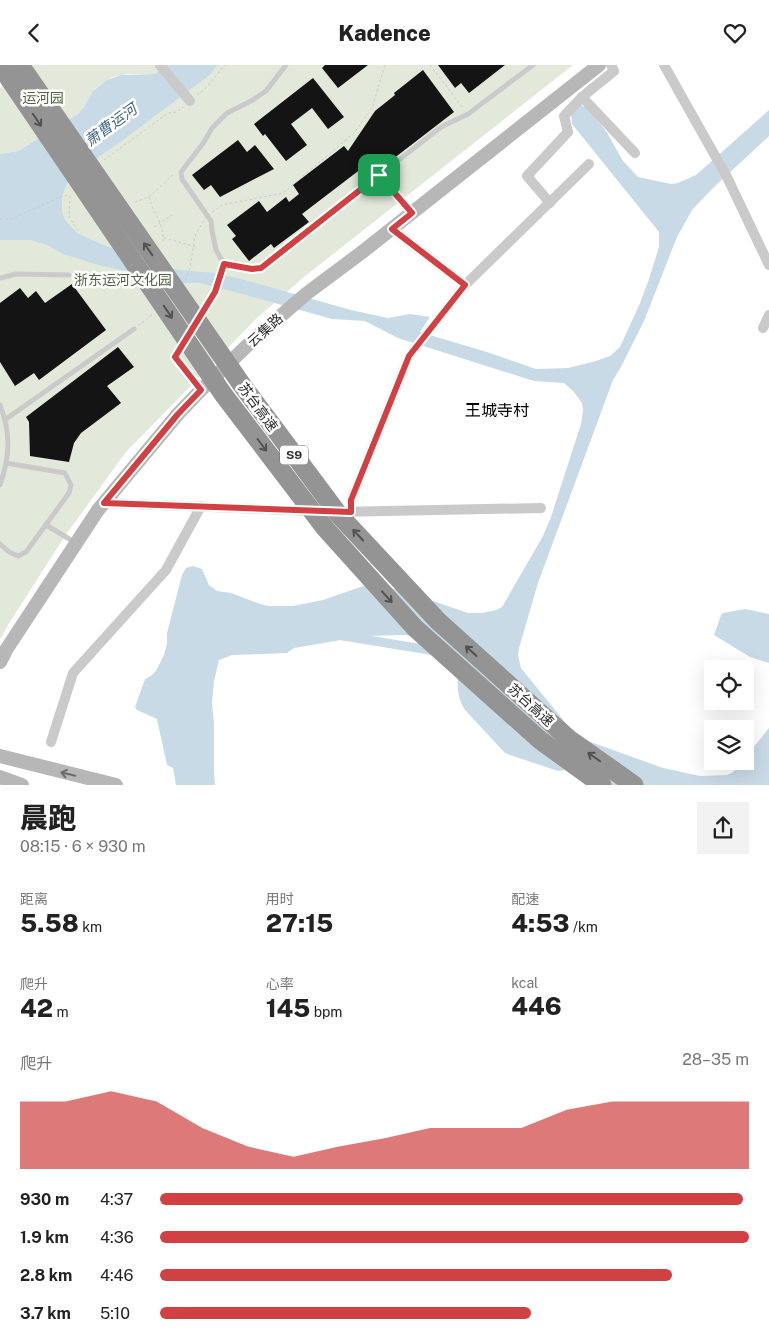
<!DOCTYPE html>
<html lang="zh">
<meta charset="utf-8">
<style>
body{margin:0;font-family:"Public Sans","Noto Sans SC",sans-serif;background:#f2f2f2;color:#222;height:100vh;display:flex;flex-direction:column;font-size:19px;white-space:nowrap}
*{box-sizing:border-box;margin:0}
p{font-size:16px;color:#767676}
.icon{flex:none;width:28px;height:28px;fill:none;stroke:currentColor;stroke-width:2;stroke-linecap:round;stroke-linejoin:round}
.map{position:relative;height:720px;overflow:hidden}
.drawer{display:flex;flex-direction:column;background:#fff;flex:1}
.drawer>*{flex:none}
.fabs{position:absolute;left:704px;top:595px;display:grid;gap:10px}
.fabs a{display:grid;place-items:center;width:50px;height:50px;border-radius:0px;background:#fff;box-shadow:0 5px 20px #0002;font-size:25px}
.pin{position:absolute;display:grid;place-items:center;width:42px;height:42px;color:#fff;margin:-21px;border-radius:10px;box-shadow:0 2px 8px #0006}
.round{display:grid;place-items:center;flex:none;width:52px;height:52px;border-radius:0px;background:#f2f2f2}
.overview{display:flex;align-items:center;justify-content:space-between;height:85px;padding:0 20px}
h1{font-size:28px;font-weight:800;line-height:38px}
.metrics{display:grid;grid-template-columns:repeat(3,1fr);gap:8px;height:85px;padding:5px 20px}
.metrics div{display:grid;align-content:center}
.metrics b{font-size:25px;font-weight:800}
.metrics small{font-size:14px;font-weight:400}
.metrics p{font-size:14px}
.chart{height:140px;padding:10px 20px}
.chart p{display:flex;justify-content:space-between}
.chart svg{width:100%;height:90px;margin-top:5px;fill:#d14143;opacity:.7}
ul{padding:0 20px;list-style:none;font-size:16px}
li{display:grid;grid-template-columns:80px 60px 1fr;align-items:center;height:38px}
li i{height:12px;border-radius:6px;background:#d14143}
header{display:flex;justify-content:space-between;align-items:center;height:65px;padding:0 20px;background:#fff;font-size:22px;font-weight:800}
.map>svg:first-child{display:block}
</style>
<header><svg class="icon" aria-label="back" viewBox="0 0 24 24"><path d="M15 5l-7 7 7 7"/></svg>Kadence<svg class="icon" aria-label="heart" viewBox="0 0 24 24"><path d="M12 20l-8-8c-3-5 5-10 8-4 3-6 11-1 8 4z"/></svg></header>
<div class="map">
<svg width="769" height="720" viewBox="0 0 769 720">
<rect width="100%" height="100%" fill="#fff"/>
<!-- green -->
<g fill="#e2e9db">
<path d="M32,0H165L155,9H128L112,12L95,24L84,42L78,49L18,86L0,89V23Z"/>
<path d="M201,0H573L304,212L256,254L126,387L65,471L8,560L0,575V130Z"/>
</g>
<!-- water -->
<g fill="#c9dae7">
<path d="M165,0H217L211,9L123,75L73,110L66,120L62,132V147L65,155L77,168L101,179L169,204L215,208L245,215L351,245L388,253L410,249L430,252L420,267L490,288L536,304L568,303L596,296L610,291L620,282L640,238L648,217L659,182V167L572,59L571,49L580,40L587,43L606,66L623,96L638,112L671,119L678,118L696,110L769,45V71L713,123L692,145L677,172L644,256L621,302L613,315L538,518L519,583L518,590L521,603L577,672L663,703L700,711L727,710L733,707L742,696H745V693L769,663V720H587L565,705L558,706L513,691L505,688L465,645C457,632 457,621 458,606L426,575L406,570L364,571L294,583L287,588L232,590L219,595L214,616L212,638L214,659V706L215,720H176L173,703L167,700L157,654L137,645L135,642L145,614L151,611L156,606L164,590L167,579V568L182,510L186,503L193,501L202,504L209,520L217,526L231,528L260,539L268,541H293L323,535L363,521L370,520H377L404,526L468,548H482L496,545L502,542L543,471L551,452L581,359L583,345L582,338L574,327L564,318L534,316L398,273L365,256L332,254L242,229L200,218H181L102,201L63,189L47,180L30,175H0V89L18,86L78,49L84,42L93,26L107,15L121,10L155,9Z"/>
<path d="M745,544L769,549V598L750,592L714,570L721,550L723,548Z"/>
</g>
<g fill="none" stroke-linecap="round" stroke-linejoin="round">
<!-- canal -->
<path stroke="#c9dae7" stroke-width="9" d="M343,571L436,586"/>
</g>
<!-- building -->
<g fill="#141414">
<path d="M325,0H368L338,23L322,3Z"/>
<path d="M438,0H505L469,28L461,18L455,23Z"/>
<path d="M423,5L454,47L393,94L390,90L374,103L370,97L302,149L309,157L274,183L271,179L249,196L232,174L236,171L227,160L259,136L267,147L286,132L289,137L299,129L293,120L344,81L348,86L375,46L395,30L394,28Z"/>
<path d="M313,13L344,52L328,64L312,43L291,59L307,80L286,96L265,69L263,71L254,59Z"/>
<path d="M238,75L247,87L255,80L274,104L220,132L211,120L204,125L192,110Z"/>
<path d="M72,219L106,265L39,315L34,308L15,321L0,297V238L20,223L28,233L36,226L45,238Z"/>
<path d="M118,282L134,302L107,321L121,338L81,368L74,378L69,397L30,391L29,357L26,352Z"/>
</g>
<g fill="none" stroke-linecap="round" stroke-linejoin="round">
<!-- path -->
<g stroke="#cacaca" stroke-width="1" stroke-dasharray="2.5 2.5" stroke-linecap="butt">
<path d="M430,0L463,43"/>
<path d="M197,30L205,24L225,0"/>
<path d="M104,95L168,48L177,47L183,42"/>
<path d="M70,131L69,152L79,167"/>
<path d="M149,132C154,151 165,159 163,179"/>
<path d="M135,137L149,132L174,109"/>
<path d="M0,154H11L65,130L69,131"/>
<path d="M154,162L172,150"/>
<path d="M164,173L197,182"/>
</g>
<!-- lane -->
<g stroke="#cacaca" stroke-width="5">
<path d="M286,0L266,26L251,36L227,48L212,63L204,77L181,107L182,114L211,156L212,166L216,185L224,199L252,204L261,203L441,62L468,49L533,0"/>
<path d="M379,110L411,148"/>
<path d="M0,213L16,209L69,210"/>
<path d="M199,252L215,227L224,199"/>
<path d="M183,278L175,292L200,324"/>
<path d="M0,340C11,368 10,391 0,420"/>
<path d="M6,354L134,264"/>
<path d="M46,460L76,478"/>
<path d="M0,479L9,487L18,491L26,487L69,428L71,420L65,408L6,398"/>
</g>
<!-- street -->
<g stroke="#cacaca" stroke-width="10">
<path d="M160,0L190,36"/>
<path d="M664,0L727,112L769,200"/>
<path d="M582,32L635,88"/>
<path d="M550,138L527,111L568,67L564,51L582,32L614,6L611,0"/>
<path d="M392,164L465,220"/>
<path d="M763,263L769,250"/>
<path d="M104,438L312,446"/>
<path d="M337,447L541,443"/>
<path d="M351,447V435L409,291L465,220L589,99"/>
<path d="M51,677L73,608L166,505L201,441"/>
</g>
<!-- secondary -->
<g stroke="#b7b7b7" stroke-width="14">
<path d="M0,597L6,585L98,445L178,349L201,325L253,275L306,229L361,188L599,0"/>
<path d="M0,691L116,720"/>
<path d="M0,712L22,720"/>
</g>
<!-- path-bridge -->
<g stroke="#cacaca" stroke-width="1" stroke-dasharray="2.5 2.5" stroke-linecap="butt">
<path d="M186,215L190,203L195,171L205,153L222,140L283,128L354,68L372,43L385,0"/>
<path d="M134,264L153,249"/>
</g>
<!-- highway-bridge -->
<g stroke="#949494" stroke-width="19">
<path d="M0,0L223,329L325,463L415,563L540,675L602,720"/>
<path d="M20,0L242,320L339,450L438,556L569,674L634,720"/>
</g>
</g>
<!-- one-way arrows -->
<defs><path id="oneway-shaft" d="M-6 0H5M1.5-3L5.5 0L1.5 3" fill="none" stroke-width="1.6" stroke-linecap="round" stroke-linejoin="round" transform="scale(1.25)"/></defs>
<g stroke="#515151">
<use href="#oneway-shaft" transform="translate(37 55) rotate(56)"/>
<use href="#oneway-shaft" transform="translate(148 184) rotate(-125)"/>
<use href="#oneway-shaft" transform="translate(168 247) rotate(56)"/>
<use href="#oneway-shaft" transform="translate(262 380) rotate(53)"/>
<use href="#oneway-shaft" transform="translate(358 470) rotate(-133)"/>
<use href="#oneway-shaft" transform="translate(387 532) rotate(48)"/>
<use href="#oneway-shaft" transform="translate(471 586) rotate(-138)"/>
<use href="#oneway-shaft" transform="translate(594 692) rotate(-145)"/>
</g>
<use stroke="#6b6b6b" href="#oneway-shaft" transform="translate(68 709) rotate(-167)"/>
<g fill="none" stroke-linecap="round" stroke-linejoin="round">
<!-- route casing -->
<g stroke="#fff" stroke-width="10">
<path id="route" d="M379,110L412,148L392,164L465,220L409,291L351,435V447L104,438L178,349L201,325L175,292L215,227L224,199L252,204L261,203Z"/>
</g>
<!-- route -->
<use href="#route" stroke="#d14143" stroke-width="6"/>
</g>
<g text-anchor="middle" stroke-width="5" stroke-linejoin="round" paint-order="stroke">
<!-- shield labels -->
<rect fill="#fff" stroke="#6c6c6c" stroke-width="1" x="280" y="380.5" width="28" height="19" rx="4"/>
<g font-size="12" font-weight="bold" fill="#2d2d2d">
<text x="294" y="394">S9</text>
</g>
<!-- park labels -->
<g font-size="14" fill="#4e633f" stroke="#fff">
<text x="43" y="38">运河园</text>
<text x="123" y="220">浙东运河文化园</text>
</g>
<!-- street labels -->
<g font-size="14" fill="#2d2d2d" stroke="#fff">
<text transform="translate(265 265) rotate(-42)" y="5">云集路</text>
<text transform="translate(258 342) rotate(54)" y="5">苏台高速</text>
<text transform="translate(531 640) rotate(42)" y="5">苏台高速</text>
</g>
<!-- water labels -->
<g font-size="15" font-style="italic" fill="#446885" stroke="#fff">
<text transform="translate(111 60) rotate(-36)" y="5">萧曹运河</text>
</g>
<!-- quarter labels -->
<g font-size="16" fill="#000" stroke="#fff">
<text x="497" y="351">王城寺村</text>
</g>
</g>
</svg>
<div class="fabs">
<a><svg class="icon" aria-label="locate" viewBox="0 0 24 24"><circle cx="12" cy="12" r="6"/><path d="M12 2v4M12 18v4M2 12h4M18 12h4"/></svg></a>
<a><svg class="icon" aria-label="layers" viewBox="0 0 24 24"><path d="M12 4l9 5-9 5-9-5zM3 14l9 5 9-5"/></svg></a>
</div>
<div class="pin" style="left:379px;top:110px;background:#1e9e55"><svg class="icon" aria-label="arrive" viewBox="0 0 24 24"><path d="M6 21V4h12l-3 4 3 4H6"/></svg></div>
</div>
<section class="drawer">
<div class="overview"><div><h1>晨跑</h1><p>08:15 · 6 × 930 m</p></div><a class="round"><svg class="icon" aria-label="share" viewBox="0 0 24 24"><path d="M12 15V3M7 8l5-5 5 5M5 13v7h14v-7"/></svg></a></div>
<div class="metrics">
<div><p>距离</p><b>5.58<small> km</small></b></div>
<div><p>用时</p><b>27:15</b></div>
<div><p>配速</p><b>4:53<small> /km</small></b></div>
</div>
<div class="metrics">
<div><p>爬升</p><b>42<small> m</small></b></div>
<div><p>心率</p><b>145<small> bpm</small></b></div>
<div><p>kcal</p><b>446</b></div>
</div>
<div class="chart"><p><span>爬升</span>28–35 m</p>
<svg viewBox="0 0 160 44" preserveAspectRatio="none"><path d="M0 44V11L10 11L20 6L30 11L40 24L50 33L60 38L70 33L80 29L90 24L100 24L110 24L120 15L130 11L140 11L150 11L160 11V44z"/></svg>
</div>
<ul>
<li><b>930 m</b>4:37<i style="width:99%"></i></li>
<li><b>1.9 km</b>4:36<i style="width:100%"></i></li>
<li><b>2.8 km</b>4:46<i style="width:87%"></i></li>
<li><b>3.7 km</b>5:10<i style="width:63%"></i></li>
</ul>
</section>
